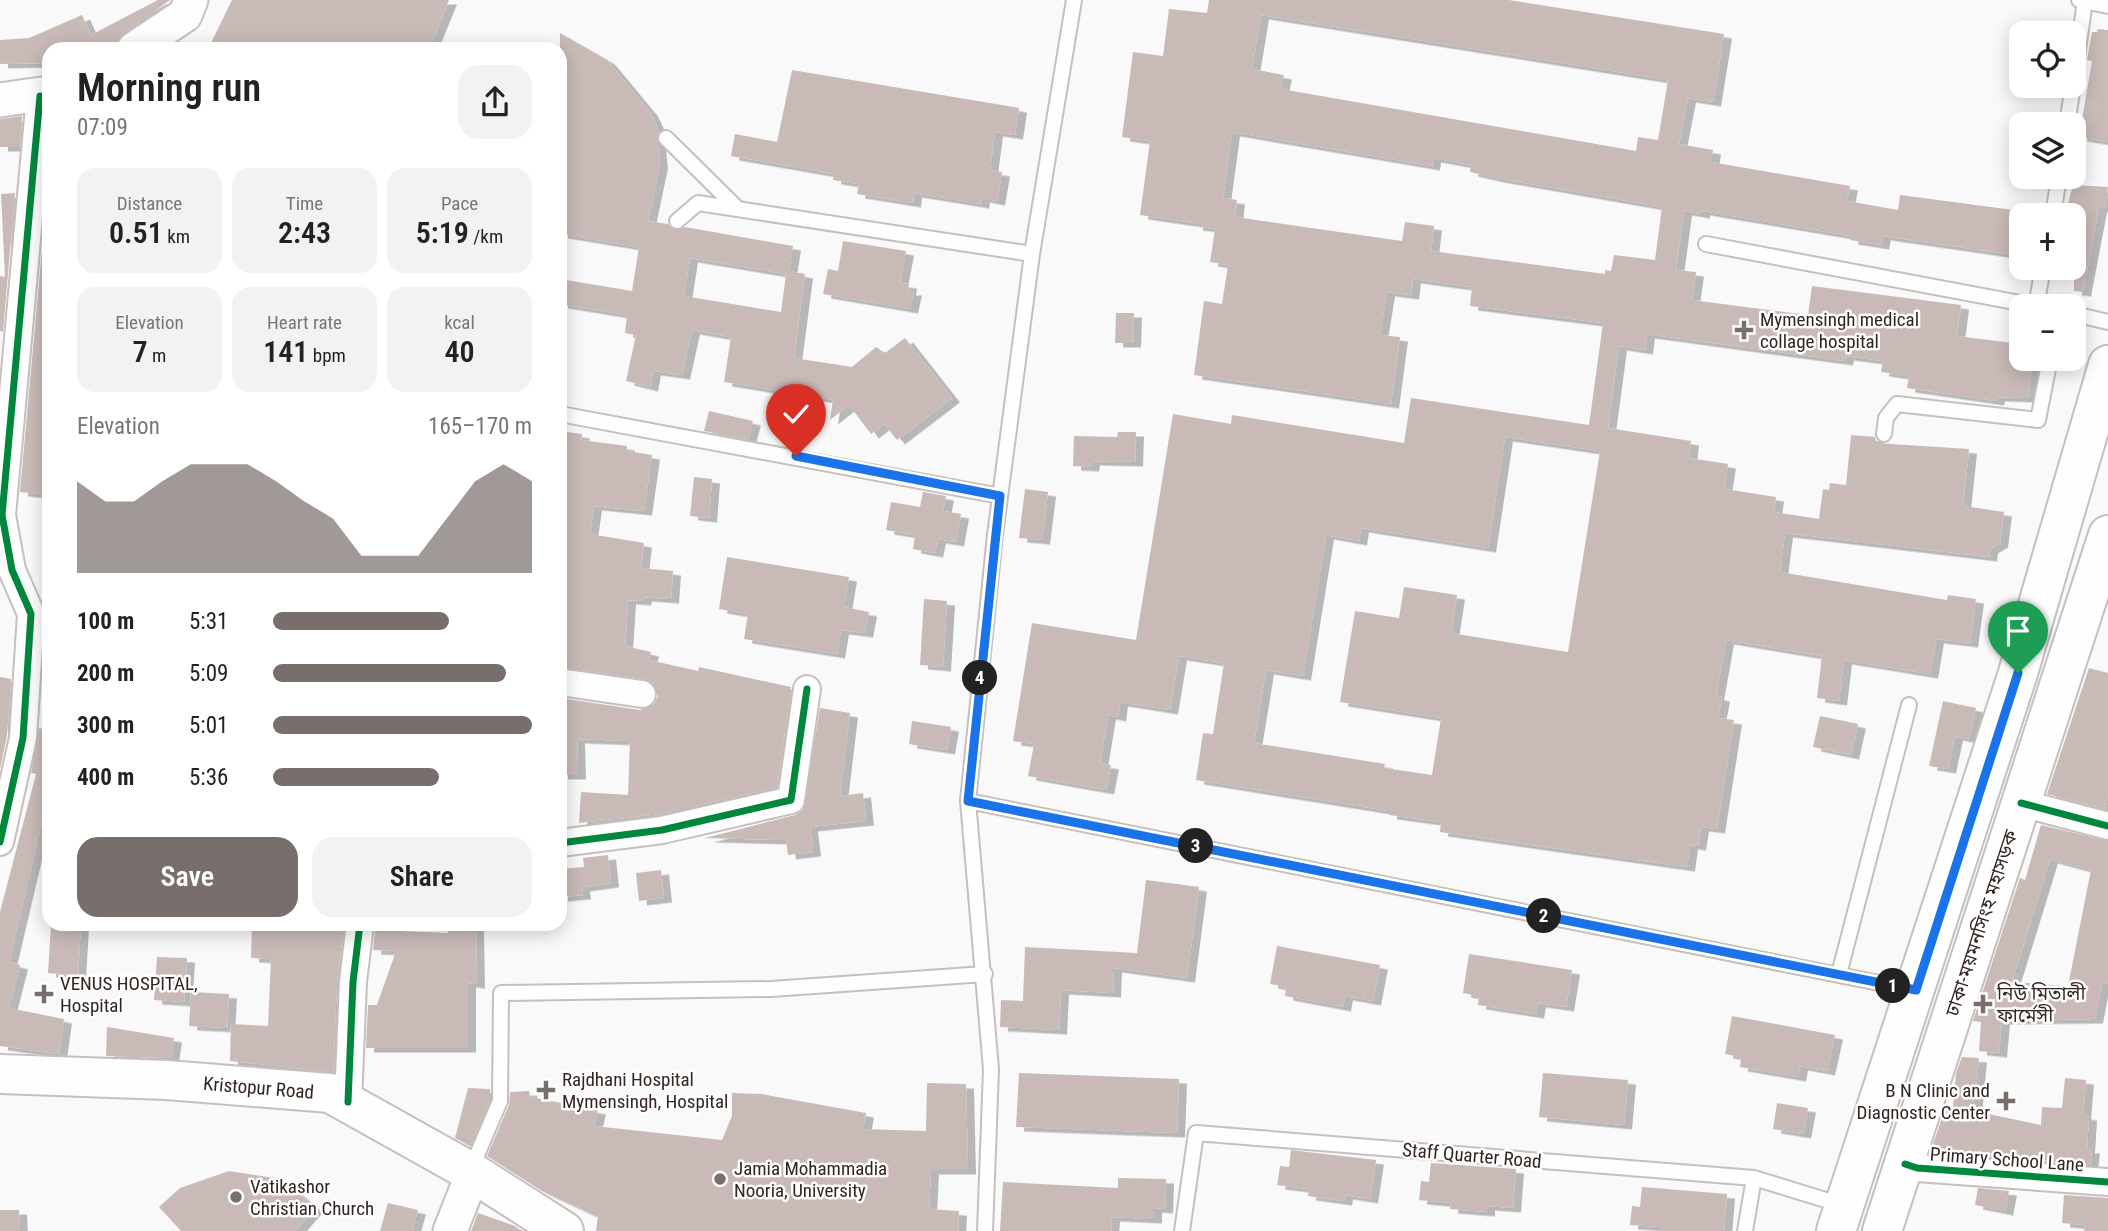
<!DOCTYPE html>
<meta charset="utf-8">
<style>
body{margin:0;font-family:"Roboto Condensed","Noto Sans Bengali",sans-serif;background:#f2f2f2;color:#222;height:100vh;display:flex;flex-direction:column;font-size:26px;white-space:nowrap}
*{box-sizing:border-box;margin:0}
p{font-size:23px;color:#767676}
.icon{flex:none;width:38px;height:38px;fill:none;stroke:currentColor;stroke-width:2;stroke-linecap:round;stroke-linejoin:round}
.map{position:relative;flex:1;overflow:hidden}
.panel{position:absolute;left:42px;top:42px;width:525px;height:889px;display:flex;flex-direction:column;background:#fff;border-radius:21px;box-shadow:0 4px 18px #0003}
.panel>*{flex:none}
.fabs{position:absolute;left:2009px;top:21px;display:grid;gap:14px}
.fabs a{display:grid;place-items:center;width:77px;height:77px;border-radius:14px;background:#fff;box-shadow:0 4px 18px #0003;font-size:35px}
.pin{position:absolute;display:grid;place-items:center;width:60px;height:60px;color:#fff;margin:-72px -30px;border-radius:50% 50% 50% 0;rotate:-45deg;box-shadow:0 0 7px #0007}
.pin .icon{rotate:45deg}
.km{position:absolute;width:35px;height:35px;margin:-18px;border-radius:50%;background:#222;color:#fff;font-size:19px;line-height:35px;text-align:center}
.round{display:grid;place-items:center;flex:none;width:74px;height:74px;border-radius:21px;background:#f2f2f2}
.headline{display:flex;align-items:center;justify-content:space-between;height:119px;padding:0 35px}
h1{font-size:38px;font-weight:600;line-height:52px}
.metrics{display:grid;grid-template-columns:repeat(3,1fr);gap:10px;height:119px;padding:7px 35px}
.metrics div{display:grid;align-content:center;border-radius:18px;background:#f2f2f2;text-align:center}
.metrics b{font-size:30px;font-weight:600}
.metrics small{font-size:19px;font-weight:400}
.metrics p{font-size:19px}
.chart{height:196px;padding:14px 35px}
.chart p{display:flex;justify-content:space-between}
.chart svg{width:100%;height:126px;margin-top:7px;fill:#786f6d;opacity:.7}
.action{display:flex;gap:14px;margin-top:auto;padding:14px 35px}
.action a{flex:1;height:80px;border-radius:21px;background:#786f6d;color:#fff;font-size:28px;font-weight:600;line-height:80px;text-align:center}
.action a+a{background:#f2f2f2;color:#222}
ul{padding:0 35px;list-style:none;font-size:23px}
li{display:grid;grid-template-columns:112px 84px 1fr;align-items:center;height:52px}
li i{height:18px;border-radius:9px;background:#786f6d}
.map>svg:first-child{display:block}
</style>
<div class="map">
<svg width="2108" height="1231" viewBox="0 0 2108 1231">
<defs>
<filter id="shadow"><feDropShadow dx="8" dy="4.5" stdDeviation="0" flood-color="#0004"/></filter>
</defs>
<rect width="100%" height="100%" fill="#f9f9f9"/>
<!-- building -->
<g fill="#c9bab8" fill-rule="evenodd" filter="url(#shadow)">
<path d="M158,0H170L123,33L114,49H42L43,63L0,64V40L29,38L82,15L91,35Z"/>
<path d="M232,0H449L429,49H208Z"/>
<path d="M1209,0H1509L1724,34L1713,102L1688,98L1679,144L1713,150L1711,162L1850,186L1847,201L1898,210L1900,195L2021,211V256L1883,236L1881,245L1850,240L1851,236L1702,211V214L1684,211L1676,270L1696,272L1692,300L1808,315L1812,286L1961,305L1957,336L2021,344V359H2033L2028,398L1997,397L1996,401L1907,388L1909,376L1881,372L1883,361L1846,356L1845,361L1647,334L1645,350L1619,346L1608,428L1691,441L1689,458L1728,464L1724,489L1776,497L1774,512L1819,519L1823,489L1829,490L1830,483L1846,485L1851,435L1875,437L1876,443L1969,449L1963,506L2004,512L2000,543L1990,549L1989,557L1785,533L1780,572L1947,600L1948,595L1976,599L1970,643L1936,639L1930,674L1844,660L1839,701L1817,698L1822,656L1726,640L1716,696L1722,697L1718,718L1734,720L1717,829L1701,827L1698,846L1690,845L1687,867L1440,832L1441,822L1389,815V811L1196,780L1203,733L1213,734L1224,663L1179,656L1170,710L1120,702L1118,717L1108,715L1100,763L1111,765L1106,790L1028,776L1034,744L1013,741L1032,623L1136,640L1173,414L1231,424L1232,415L1404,443L1411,398L1589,425L1603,323L1470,306L1472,287L1413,279L1411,295L1387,292L1380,335L1400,337L1391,404L1194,375L1204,301L1222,304L1228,265L1210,262L1215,229L1195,226V223L1140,215L1150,141L1122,137L1133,52L1163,56L1169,9L1207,13ZM1261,15L1668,80L1658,140L1638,137L1636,151L1281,89L1284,75L1252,69ZM1232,132L1432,166L1433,158L1471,165L1470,172L1496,178L1662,207L1655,260L1614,255L1611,271L1605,270V274L1431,251L1434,226L1405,222L1402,241L1235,217L1237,200L1223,198ZM1505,437L1600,451L1568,652L1451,633L1457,595L1404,587L1399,618L1355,611L1340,702L1441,718L1432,775L1384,768L1385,764L1254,743L1266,670L1303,676L1326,535L1359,541L1361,528L1488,548Z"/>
<path d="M2098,29L2108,30V142L2079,137L2092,61L2087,60L2092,32H2097Z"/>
<path d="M560,33L607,60L650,112L659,131L657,136L660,164L648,221L668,224L674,230L685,227L793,246L789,271L805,274L794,358L852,367L876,347L885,353L905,338L952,398L897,440L884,424L871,434L849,405L830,420L833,400L724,382L731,337L692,330L682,375L653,371L650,387L626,381L636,335L625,333L627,315L560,304V279L632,291L639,247L560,234ZM690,258L786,274L781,312L684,296Z"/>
<path d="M792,70L1019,108L1015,135L995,132L990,170L1002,172L997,201L982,198L981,204L914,193L913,203L857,194L859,184L833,180L834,174L731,156L735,134L777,142Z"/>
<path d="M22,116L20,147H0V119Z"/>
<path d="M2073,185L2108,187L2105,208H2099L2083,292L2074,291V215H2065Z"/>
<path d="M15,193L3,332L0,331V276L5,277L1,194Z"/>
<path d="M46,205H49V495L20,492Z"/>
<path d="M843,241L906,251L900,283L909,284L908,291H914L910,309L823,294L828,269L838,271Z"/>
<path d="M1116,313H1134L1133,343H1115Z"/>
<path d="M709,411L753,421L748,439L704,431Z"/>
<path d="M560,431L582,434L581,440L627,446V451L652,455L644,511L594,506L590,534L644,543L641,568L673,571L671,599L644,597L643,601L628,600L625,646L651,652L649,660L698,671L699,667L791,687L777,787L659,814L579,823L581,792L628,795L630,741L577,739L578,775H560V719L565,718L567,699L640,710L654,704L658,696L652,682L645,679L560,667L567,589L560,588Z"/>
<path d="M1118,432H1136L1135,462L1092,461L1091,467L1073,466L1074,436L1117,437Z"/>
<path d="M694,477L712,479L709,518L690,516Z"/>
<path d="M1025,489L1048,492L1042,540L1019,538Z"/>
<path d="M923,492L946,496L943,511L961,514L956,542L938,539L935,553L913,549L915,535L886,530L891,502L920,507Z"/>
<path d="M727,557L849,577L844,607L869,612L865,633L841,630L837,654L744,639L748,614L719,609Z"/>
<path d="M924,599L947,601L943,667L920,665Z"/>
<path d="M2089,668L2108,673V797L2105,809L2047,794Z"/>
<path d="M0,677L11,679L7,736L0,769Z"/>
<path d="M1943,701L1976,708L1969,739L1955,736L1948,769L1929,766Z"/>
<path d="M820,708L850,713L840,796L863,793L866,821L810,827L813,852L788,855L786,840L705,838L795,815L803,810Z"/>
<path d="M1820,716L1858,724L1851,755L1813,747Z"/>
<path d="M912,721L951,727L947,750L909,744Z"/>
<path d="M39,728L49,730V818L43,817L9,962L20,965L9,1008L64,1019L59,1054L0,1046V912L36,774L31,773Z"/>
<path d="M2041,825L2108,841V984L2102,982L2095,1019L2002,1020L1999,1053L1979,1051L1981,1022L1973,1021L2020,878L2025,880ZM2050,859L2091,870L2068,986L2012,982Z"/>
<path d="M608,855L611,883L582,887L583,895L560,897V869L584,867L583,858Z"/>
<path d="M661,870L664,898L639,901L636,873Z"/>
<path d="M1146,880L1199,887L1187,978L1114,968L1113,993L1061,990L1059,1030L1000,1027L1001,1000L1023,1001L1025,947L1137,953Z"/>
<path d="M51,924H81L78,975L48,973Z"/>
<path d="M252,924H344L337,981L333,1072L230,1061L231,1024L268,1026L271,959L251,958Z"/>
<path d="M448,924L476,925L477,984L468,983V1048H366L368,1005H377L396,951L373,950L375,930L448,933Z"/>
<path d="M1277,946L1380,965L1373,1001L1345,996L1343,1007L1285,996L1286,987L1270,984Z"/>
<path d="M1469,954L1572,970L1566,1007L1538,1003L1536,1014L1478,1005L1479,996L1463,993Z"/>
<path d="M157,957L187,958L184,1002L154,1000Z"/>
<path d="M191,992L229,994L227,1028L189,1026Z"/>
<path d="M1732,1016L1835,1035L1827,1071L1800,1066L1798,1077L1740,1067L1741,1057L1725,1054Z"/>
<path d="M107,1027L174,1038L171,1058L106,1056Z"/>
<path d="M1962,1057L1979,1058L1974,1111L2041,1125L2042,1107L2062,1108L2065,1078L2086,1080L2083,1115L2089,1116L2087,1149H2092L2090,1165L1930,1153L1946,1106L1953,1107L1956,1073Z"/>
<path d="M1019,1073L1179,1079L1177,1133L1016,1127Z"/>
<path d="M1543,1073L1628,1080L1624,1125L1539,1117Z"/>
<path d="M927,1083L966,1084L968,1170H931L929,1209L959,1211L958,1231H596L598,1217L542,1191L487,1156L509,1105L510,1092L529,1091L530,1097L598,1110L594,1126L722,1140L732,1116V1093L761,1094L866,1113L863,1129L926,1131Z"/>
<path d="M468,1088L490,1089V1099L470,1146L455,1138Z"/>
<path d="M1777,1103L1808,1108L1803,1134L1773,1129Z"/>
<path d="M1291,1150L1376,1160L1370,1199L1345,1195L1344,1201L1308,1196L1309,1189L1277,1185L1280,1166L1289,1167Z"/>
<path d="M1431,1163L1516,1169L1513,1208L1487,1206V1212L1450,1209L1451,1203L1419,1200L1421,1181L1429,1182Z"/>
<path d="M229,1171L281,1179L315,1208L295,1231H181L159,1207L180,1188Z"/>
<path d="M1118,1178L1166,1179L1165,1209L1154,1208V1219L1112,1217L1111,1231H1000L1003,1182L1118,1188Z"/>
<path d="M1642,1187L1727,1194L1724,1231H1661L1662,1227L1630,1225L1632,1206L1640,1207Z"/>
<path d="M1978,1188L2009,1191L2005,1211L1975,1205Z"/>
<path d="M2064,1195L2108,1198V1231H2084L2085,1225L2062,1223Z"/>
<path d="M388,1203L418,1210L412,1231H380Z"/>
<path d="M0,1210H19L20,1231H0Z"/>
<path d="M478,1213L515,1226L521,1231H471Z"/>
</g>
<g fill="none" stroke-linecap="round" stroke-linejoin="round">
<!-- service casing -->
<g stroke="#c6bfbe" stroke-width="18">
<g id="service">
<path d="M2079,0L2108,6"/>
<path d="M2074,78L2085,1"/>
<path d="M2067,124L2073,86"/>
<path d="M666,138L738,209"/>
<path d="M2053,215L2059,177"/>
<path d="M677,221L698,203L1032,254"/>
<path d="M1706,244L2036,306L2043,268"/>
<path d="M2074,314L2108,322"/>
<path d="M560,414L1000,496"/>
<path d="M1884,434L1886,418L1897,404L2038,420L2050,359"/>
<path d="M968,801L1914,990"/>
<path d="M1839,974L1909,705"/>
<path d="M471,1169L500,1101L501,993L771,989L985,974"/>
<path d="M985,1231L991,1069L968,801L995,535L1032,254L1074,0"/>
<path d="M1182,1231L1196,1133L1754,1178L1842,1205"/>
<path d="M1745,1231L1754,1178"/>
</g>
</g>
<!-- minor casing -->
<g stroke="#c6bfbe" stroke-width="30">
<g id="minor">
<path d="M560,682L642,694"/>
<path d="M2021,803L2108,826"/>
<path d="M0,842L23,738L31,614L12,570L2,515L40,96"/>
<path d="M560,843L662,830L791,800L807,689"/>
<path d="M348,1102L353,982L360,924"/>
<path d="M1905,1164L1917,1168L2108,1182"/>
</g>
</g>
<!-- tertiary casing -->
<g stroke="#c6bfbe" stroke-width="37">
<g id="tertiary">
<path d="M134,49L185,15L191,0"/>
<path d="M0,100L49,93"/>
<path d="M450,1231L473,1173"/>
</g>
</g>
<!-- secondary casing -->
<g stroke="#c6bfbe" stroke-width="42">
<g id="secondary">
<path id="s1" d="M0,1074L167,1080L330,1093L473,1173L564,1231"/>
<path d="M1836,1231L2018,673L2108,365"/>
<path d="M1882,1231L2108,535"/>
</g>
</g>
<!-- service -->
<use href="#service" stroke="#fefefe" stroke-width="14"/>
<!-- minor -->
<use href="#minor" stroke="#fefefe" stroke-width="26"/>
<!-- tertiary -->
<use href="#tertiary" stroke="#fefefe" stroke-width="33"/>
<!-- secondary -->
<use href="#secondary" stroke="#fefefe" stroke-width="38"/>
<!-- cycleway casing -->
<g stroke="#fff" stroke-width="11">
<g id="cycleway">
<path d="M2021,803L2108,826"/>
<path d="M0,842L23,738L31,614L12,570L2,515L40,96"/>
<path d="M560,843L662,830L791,800L807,689"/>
<path d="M348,1102L353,982L360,924"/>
<path d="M1905,1164L1917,1168L2108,1182"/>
</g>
</g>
<!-- cycleway -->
<use href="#cycleway" stroke="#00873e" stroke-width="7"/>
</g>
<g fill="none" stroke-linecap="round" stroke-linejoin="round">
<!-- route casing -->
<g stroke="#fff" stroke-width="14">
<path id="route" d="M796,456L1000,496L968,801L1916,990L2018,673"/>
</g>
<!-- route -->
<use href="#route" stroke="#1a73e8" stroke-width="9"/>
</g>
<!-- markers -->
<g fill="#786f6d" stroke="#fff" stroke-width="2.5">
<path d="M1740.5 319.5h7v7h7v7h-7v7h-7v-7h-7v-7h7z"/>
<path d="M40.5 983.5h7v7h7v7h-7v7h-7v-7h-7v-7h7z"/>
<path d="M1979.5 993.5h7v7h7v7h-7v7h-7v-7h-7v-7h7z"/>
<path d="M542.5 1079.5h7v7h7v7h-7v7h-7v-7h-7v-7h7z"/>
<path d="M2002.5 1090.5h7v7h7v7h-7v7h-7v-7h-7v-7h7z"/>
<circle cx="720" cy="1179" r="7"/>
<circle cx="236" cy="1197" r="7"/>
</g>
<g text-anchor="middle" stroke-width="5" stroke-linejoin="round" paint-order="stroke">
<!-- poi labels -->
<g font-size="19" fill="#332522" stroke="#fff" text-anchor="start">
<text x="1760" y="326">Mymensingh medical<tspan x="1760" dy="22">collage hospital</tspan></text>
<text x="60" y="990">VENUS HOSPITAL,<tspan x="60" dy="22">Hospital</tspan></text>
<text x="1997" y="1000">নিউ মিতালী<tspan x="1997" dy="22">ফার্মেসী</tspan></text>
<text x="562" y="1086">Rajdhani Hospital<tspan x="562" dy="22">Mymensingh, Hospital</tspan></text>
<text x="1990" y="1097" text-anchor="end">B N Clinic and<tspan x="1990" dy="22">Diagnostic Center</tspan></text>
<text x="734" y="1175">Jamia Mohammadia<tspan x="734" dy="22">Nooria, University</tspan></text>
<text x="250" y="1193">Vatikashor<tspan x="250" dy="22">Christian Church</tspan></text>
</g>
<!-- street labels -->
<g font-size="19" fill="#332522" stroke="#fff">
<text transform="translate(1981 923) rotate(-72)" y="7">ঢাকা-ময়মনসিংহ মহাসড়ক</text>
<text dy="7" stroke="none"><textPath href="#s1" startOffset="259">Kristopur Road</textPath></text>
<text transform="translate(1472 1155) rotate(5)" y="7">Staff Quarter Road</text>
<text transform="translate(2007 1159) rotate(4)" y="7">Primary School Lane</text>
</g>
</g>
</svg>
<div class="fabs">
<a><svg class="icon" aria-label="locate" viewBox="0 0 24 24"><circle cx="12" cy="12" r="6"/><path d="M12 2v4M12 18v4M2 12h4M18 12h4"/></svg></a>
<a><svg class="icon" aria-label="layers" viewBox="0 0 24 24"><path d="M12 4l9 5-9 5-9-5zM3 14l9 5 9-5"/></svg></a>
<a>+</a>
<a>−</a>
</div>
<div class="pin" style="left:2018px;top:673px;background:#1e9e55"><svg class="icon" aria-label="arrive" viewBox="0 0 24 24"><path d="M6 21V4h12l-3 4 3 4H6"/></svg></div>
<div class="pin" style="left:796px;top:456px;background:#d93025"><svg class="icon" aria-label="check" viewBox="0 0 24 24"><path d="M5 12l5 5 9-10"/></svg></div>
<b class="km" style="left:1893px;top:986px">1</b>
<b class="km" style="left:1544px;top:916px">2</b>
<b class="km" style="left:1196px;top:846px">3</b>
<b class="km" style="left:980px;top:678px">4</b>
<section class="panel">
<div class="headline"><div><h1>Morning run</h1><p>07:09</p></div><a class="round"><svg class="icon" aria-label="share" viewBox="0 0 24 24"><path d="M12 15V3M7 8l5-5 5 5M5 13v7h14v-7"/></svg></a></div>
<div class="metrics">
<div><p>Distance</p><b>0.51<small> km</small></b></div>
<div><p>Time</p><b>2:43</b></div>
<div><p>Pace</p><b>5:19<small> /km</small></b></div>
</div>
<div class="metrics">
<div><p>Elevation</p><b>7<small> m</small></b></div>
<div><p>Heart rate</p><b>141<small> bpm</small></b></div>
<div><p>kcal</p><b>40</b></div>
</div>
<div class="chart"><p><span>Elevation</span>165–170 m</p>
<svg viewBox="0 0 160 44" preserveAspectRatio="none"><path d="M0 44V12L10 19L20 19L30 12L40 6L50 6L60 6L70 12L80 19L90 25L100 38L110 38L120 38L130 25L140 12L150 6L160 12V44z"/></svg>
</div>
<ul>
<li><b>100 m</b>5:31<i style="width:68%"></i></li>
<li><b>200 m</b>5:09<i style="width:90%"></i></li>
<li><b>300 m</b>5:01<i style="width:100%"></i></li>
<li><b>400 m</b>5:36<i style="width:64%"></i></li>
</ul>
<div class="action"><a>Save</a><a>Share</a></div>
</section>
</div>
